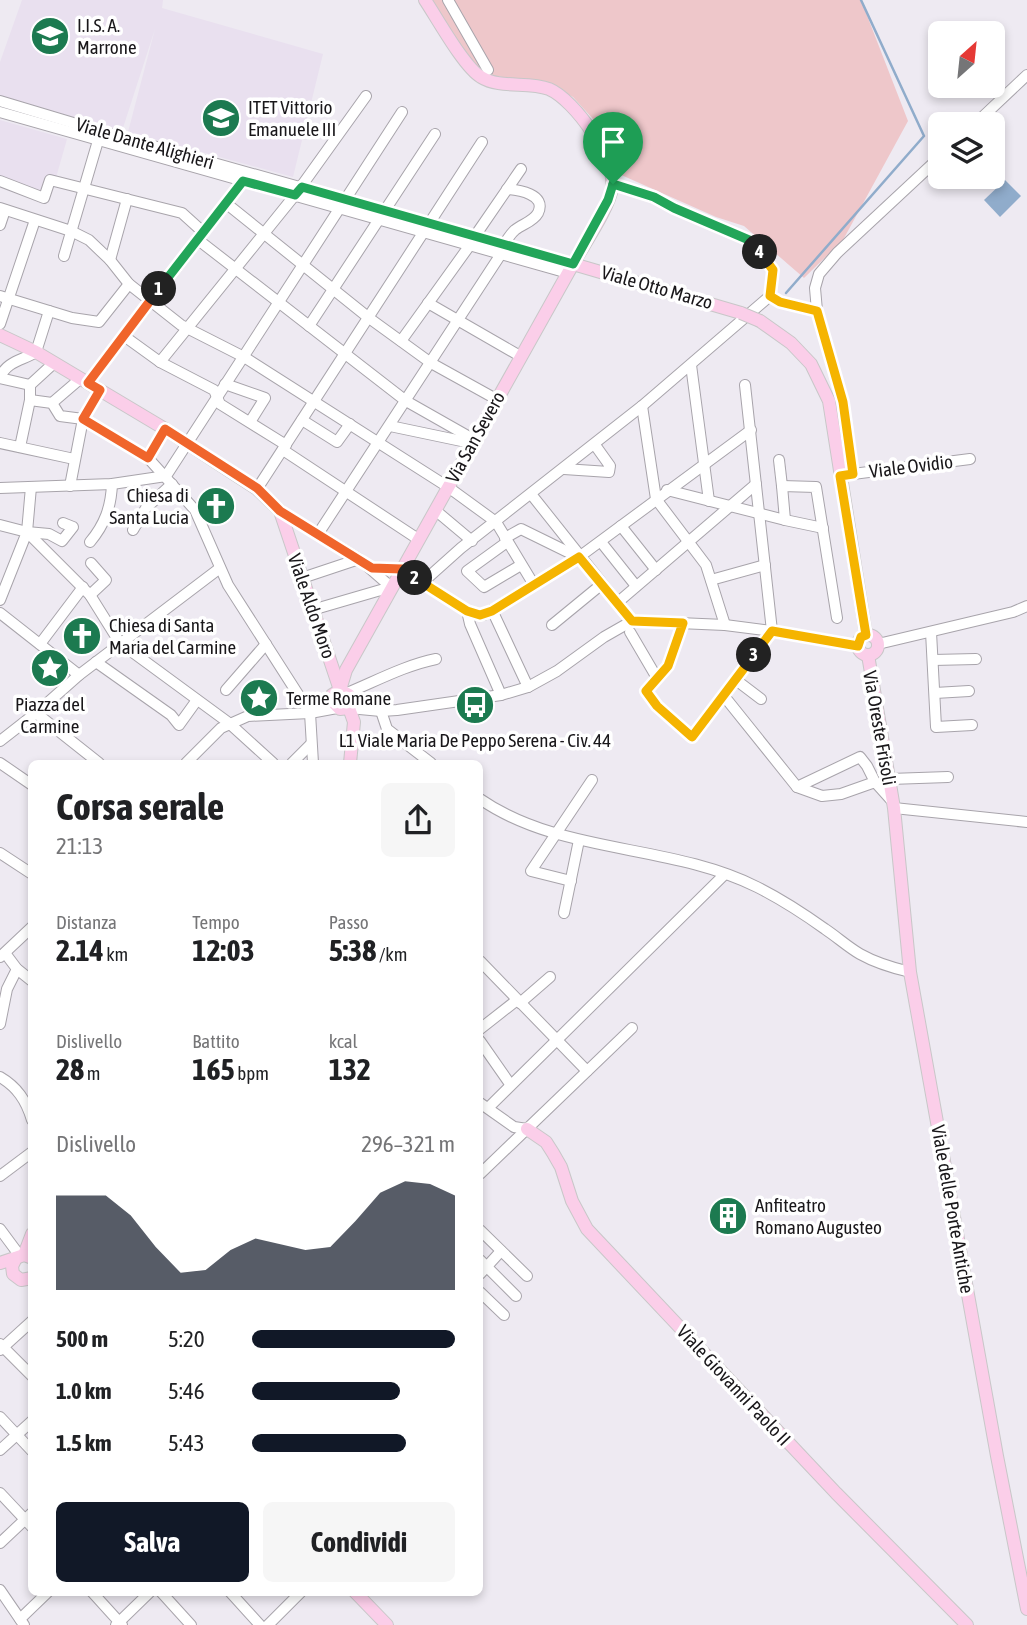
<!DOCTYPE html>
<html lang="it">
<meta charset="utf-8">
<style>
body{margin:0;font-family:"Asap Condensed",sans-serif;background:#f6f6f6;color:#202124;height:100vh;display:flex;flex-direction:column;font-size:26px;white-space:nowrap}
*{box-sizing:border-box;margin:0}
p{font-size:23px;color:#757577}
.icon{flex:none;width:38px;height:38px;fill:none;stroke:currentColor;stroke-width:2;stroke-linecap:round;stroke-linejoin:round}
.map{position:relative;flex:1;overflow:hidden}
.side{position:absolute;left:28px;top:760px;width:455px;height:836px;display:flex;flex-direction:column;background:#fff;border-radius:10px;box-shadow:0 4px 10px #0003}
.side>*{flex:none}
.needle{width:46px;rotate:27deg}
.tools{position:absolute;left:928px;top:21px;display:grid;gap:14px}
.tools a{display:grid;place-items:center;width:77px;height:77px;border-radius:10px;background:#fff;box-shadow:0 4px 10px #0003;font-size:35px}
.pin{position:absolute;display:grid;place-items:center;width:60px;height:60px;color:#fff;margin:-72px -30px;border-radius:50% 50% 50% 0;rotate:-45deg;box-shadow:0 0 7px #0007}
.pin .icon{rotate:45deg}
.km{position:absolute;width:35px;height:35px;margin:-18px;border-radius:50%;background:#222;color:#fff;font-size:19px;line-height:35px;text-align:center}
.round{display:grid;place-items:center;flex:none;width:74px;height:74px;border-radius:10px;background:#f6f6f6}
.summary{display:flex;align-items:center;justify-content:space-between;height:119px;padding:0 28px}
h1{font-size:38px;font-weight:700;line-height:52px}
.stats{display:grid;grid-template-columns:repeat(3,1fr);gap:10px;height:119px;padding:7px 28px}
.stats div{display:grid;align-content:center}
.stats b{font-size:30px;font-weight:700}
.stats small{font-size:19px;font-weight:400}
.stats p{font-size:19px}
.chart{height:196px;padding:14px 28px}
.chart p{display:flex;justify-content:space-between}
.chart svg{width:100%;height:126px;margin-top:7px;fill:#111827;opacity:.7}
.button{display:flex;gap:14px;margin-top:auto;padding:14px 28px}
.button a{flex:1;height:80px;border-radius:10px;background:#111827;color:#fff;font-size:28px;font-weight:700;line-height:80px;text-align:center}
.button a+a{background:#f6f6f6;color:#202124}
ul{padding:0 28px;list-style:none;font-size:23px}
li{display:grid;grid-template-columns:112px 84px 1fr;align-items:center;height:52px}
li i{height:18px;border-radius:9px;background:#111827}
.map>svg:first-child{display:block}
</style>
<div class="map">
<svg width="1027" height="1625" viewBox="0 0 1027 1625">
<rect width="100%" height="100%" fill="#eeeaf2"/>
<!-- built -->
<g fill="#e9e0ef">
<path d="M22,0H163L162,8L323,54L293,177L128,132L155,29L122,131L0,96V62Z"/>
<path d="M0,120L67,139L55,181L43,197L0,179Z"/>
</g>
<!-- green -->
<path fill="#eec7ca" d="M429,0H861L908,121L843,240L804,278L744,226L716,217L619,174L593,119L573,97L544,82L494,76L475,65Z"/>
<!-- water -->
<path fill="#90accb" d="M1005,180L1021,196L1000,217L984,200Z"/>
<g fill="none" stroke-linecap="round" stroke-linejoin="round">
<!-- stream -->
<path stroke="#90accb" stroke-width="2.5" d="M786,293L924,136L861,0"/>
<!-- minor casing -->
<g stroke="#a8a4ab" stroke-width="12">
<g id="minor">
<path d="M448,0L488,70"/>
<path d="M0,101L100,131L573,264"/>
<path d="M0,112L568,273"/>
<path d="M975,124L1027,75"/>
<path d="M0,181L44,198L50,180L182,213L203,232"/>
<path d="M227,204L369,318L431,363L496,399"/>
<path d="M0,208L71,231L89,240L110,260L129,284L181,325L244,357L448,487L496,522L534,585"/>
<path d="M0,225L5,210"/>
<path d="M475,236L521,169"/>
<path d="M197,239L406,401L473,439"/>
<path d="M504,244C508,239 510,234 515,230C522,224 533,222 538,213C547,194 518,190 507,189"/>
<path d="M64,256L100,134"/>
<path d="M110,260L127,199"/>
<path d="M0,296L72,318L99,322L129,284"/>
<path d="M770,296L780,302L817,311"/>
<path d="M428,303L520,356"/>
<path d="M0,324L35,220"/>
<path d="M309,326L435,134"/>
<path d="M124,336L160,362L214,390L220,404L286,445"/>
<path d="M401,341L470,245"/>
<path d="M160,362L295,195L366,96"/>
<path d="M691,365L709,501"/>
<path d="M0,378C6,361 24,360 36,352L49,311"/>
<path d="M0,378L30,385"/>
<path d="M88,383L243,181"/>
<path d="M225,384L265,398L250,422"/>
<path d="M30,385L54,363"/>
<path d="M30,400L52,403L60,416L83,419L148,458L195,510L228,585L310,713L313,763"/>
<path d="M52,403L80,379"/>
<path d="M642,406L656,499L706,565L725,625"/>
<path d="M302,420L337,442L350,424"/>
<path d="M390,426L471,443"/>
<path d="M0,443L74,459"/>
<path d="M20,447L30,400V385"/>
<path d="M283,450L418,539"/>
<path d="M148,458L165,429"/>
<path d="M779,460L782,486"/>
<path d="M564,469L609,472L610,466L595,445"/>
<path d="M853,474L970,459"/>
<path d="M840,476L853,474L843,402L817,311L815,288L819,274L837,253L940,157"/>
<path d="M70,486L83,419L100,390"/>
<path d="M0,488L112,484L166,476L402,112"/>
<path d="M257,489L482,142"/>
<path d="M667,490L785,520L782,486L816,487L837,618"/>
<path d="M531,494L632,621"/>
<path d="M435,510L472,541"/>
<path d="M280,511L359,559L391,587L312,610"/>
<path d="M785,520L823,528"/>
<path d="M0,525L27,532L90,595L120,643L229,723L273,763"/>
<path d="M621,526L656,570"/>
<path d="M133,530L146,508L172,484"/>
<path d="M27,532L49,534L62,541L73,527L63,523"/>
<path d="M318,534L501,254"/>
<path d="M505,538L521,529L576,556"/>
<path d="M90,542C105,524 111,507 112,484"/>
<path d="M507,542L467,571L484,587L521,565"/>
<path d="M601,542L636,586"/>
<path d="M371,568H402L467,611L476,615H484L579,557L751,430"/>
<path d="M302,578L359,559"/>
<path d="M711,580L765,565"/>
<path d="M423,582L461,548L642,406L770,296L773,270L767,259L749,240L675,208L654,197L613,184"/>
<path d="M90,595L106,580L91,563"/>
<path d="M0,600L27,532L31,487"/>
<path d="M617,603L756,484"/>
<path d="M492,610L528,687"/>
<path d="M467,611L470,624L501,695"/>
<path d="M0,613L79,675"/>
<path d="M683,623L668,666L646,691L657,706L692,737L772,631L745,385"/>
<path d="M552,625L602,584"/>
<path d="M630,632L657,678"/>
<path d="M931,632L936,727L972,725"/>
<path d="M40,644L83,587"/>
<path d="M878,644L1013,612L1027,606"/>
<path d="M933,660L976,659"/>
<path d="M96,662L171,715L179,725L197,700"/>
<path d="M736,680L761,699"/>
<path d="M226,690L266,644"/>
<path d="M347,693C376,681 406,665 436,659"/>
<path d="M935,693L969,691"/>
<path d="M724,696L797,787L822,796L841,794L875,782L892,801"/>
<path d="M349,708L381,711L397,710L501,695L528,687L557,671L604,637L632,621L725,625L772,631L858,646"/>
<path d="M381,711L387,729L431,763"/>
<path d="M36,713L99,763"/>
<path d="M0,741L36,713L79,675L220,568"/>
<path d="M0,763L32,785"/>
<path d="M186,763L221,728L248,716L310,713L337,708"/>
<path d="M292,763L311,744"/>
<path d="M890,779L948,777"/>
<path d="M797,787L860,757L867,766L875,782"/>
<path d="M480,799C561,855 670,843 757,887C781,899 804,914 825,929C837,937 848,947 860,954C876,963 893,968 910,972"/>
<path d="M894,808L1027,822"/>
<path d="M0,853L32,874"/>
<path d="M571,881L531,871L592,780"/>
<path d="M564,913L579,840"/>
<path d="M5,953L17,969L32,981"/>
<path d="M0,957L32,927"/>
<path d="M480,961L587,1071"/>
<path d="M520,1003L550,977"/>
<path d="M0,1024L7,989L17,969"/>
<path d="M480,1029L517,1000"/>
<path d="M480,1041L510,1084"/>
<path d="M0,1077C17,1087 26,1100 32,1120"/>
<path d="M480,1103L514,1127L527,1129"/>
<path d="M488,1108L725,874"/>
<path d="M480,1174L632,1028"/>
<path d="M0,1176L32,1152"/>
<path d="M0,1229L20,1256"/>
<path d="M480,1230L527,1276"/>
<path d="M480,1260L516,1296"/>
<path d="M480,1274L501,1251"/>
<path d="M480,1292L504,1315"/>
<path d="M0,1344L32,1376"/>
<path d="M0,1350L32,1321"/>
<path d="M0,1417L32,1451"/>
<path d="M0,1450L32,1421"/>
<path d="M0,1493L32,1527"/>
<path d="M0,1543L32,1513"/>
<path d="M0,1590L24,1625"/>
<path d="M92,1592L122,1625"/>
<path d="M161,1592L191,1625"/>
<path d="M230,1592L260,1625"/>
<path d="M20,1619L48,1592"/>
<path d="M116,1625L150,1592"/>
<path d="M268,1625L301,1592"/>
</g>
</g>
<!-- major casing -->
<g stroke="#c8c7c8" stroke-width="14">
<g id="major">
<path d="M573,264L741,313"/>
<path d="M760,321L791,343L811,364L829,401L866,635"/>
<path d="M0,335L36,352L165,429L257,489L280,511L340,690"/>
<circle cx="868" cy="645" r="10"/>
<path d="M868,655L894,808L910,972L997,1456L1027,1609"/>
<path d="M340,690L346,670L573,264C584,244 609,208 612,188C617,160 575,100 549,89C528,81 500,89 481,77C464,67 437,18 425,0"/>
<path d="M340,690L349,695L351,700L349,708L354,722L350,763"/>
<path d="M340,690L332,695L333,702L340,709L349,708"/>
<path d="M527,1129L546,1142L553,1153L561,1167L572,1201L587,1229L836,1493L967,1625"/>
<path d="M24,1255L32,1234"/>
<path d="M16,1258L12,1266L13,1274L21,1280L32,1278"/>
<path d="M0,1263L24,1255L32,1258"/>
<path d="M355,1592L387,1625"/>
</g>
</g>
<!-- minor -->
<use href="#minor" stroke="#fff" stroke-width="10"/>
<!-- major -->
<use href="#major" stroke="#fbcee9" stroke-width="12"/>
<!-- major-bridge casing -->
<g stroke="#c8c7c8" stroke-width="14" stroke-linecap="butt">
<path id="major-bridge" d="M741,313L760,321"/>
</g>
<!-- major-bridge -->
<use href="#major-bridge" stroke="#fbcee9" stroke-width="12"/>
</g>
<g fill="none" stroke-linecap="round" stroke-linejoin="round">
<!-- split-1 casing -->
<g stroke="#fff" stroke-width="14">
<path id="split-1" d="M159,289L243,181L295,195L302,187L573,264L608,200L613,184"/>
</g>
<!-- split-2 casing -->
<g stroke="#fff" stroke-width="14">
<path id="split-2" d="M159,289L88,383L100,390L83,419L148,458L165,429L257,488L280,511L372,568L402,569L415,578"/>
</g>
<!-- split-3 casing -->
<g stroke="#fff" stroke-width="14">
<path id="split-3" d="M415,578L467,611L480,615L492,611L579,557L632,621L683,623L668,666L646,691L657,706L692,737L754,655"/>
</g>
<!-- split-4 casing -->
<g stroke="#fff" stroke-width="14">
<path id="split-4" d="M754,655L772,631L858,646L861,637L866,635L840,476L853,474L843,402L817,311L780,302L770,296L773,270L760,252"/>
</g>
<!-- split-5 casing -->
<g stroke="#fff" stroke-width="14">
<path id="split-5" d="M613,184L654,197L674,208L749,240L760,252"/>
</g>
<!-- split-1 -->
<use href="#split-1" stroke="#22a559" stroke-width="9"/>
<!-- split-2 -->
<use href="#split-2" stroke="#f0652b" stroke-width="9"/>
<!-- split-3 -->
<use href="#split-3" stroke="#f5b400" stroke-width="9"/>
<!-- split-4 -->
<use href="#split-4" stroke="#f5b400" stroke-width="9"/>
<!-- split-5 -->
<use href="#split-5" stroke="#22a559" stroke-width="9"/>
</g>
<!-- icons -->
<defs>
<g id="school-disc" transform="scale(2.0125)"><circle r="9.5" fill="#1c7a50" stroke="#fff"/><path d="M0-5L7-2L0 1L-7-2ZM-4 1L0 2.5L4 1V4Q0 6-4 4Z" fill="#fff"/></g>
<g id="church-disc" transform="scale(2.0125)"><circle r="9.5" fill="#1c7a50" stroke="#fff"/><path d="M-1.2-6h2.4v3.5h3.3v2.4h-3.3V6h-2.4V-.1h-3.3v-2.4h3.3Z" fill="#fff"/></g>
<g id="sight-disc" transform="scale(2.0125)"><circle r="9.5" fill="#1c7a50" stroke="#fff"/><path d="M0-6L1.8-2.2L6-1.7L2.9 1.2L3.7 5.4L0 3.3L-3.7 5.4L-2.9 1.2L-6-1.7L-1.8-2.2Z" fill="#fff"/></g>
<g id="bus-disc" transform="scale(2.0125)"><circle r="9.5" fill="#1c7a50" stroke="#fff"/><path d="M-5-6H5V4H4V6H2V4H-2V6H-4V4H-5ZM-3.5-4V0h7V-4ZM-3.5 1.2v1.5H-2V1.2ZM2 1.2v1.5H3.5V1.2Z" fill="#fff"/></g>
<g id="building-disc" transform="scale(2.0125)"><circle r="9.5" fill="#1c7a50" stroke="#fff"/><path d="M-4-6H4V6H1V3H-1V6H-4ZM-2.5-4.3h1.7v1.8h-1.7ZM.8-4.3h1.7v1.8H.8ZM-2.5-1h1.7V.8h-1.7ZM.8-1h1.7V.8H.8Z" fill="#fff"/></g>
</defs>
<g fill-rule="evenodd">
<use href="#school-disc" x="50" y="36"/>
<use href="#school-disc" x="221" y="118"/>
<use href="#church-disc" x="216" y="506"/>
<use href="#church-disc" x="82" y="636"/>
<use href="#sight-disc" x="50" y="668"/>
<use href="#sight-disc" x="259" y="698"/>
<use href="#bus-disc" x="475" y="705"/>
<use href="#building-disc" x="728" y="1216"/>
</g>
<g text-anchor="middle" stroke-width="7" stroke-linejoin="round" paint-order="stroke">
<!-- poi labels -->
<g font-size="19" fill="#19171a" stroke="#fff" text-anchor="start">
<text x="77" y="32">I.I.S. A.<tspan x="77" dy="22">Marrone</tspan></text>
<text x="248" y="114">ITET Vittorio<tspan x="248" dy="22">Emanuele III</tspan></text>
<text x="189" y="502" text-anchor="end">Chiesa di<tspan x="189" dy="22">Santa Lucia</tspan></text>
<text x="109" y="632">Chiesa di Santa<tspan x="109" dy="22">Maria del Carmine</tspan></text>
<text x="286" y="705">Terme Romane</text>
<text x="50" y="711" text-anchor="middle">Piazza del<tspan x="50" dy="22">Carmine</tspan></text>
<text x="475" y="747" text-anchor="middle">L1 Viale Maria De Peppo Serena - Civ. 44</text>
<text x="755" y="1212">Anfiteatro<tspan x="755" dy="22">Romano Augusteo</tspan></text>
</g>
<!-- street labels -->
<g font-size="19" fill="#19171a" stroke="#fff">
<text transform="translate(145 143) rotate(16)" y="7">Viale Dante Alighieri</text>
<text transform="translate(657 287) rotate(16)" y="7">Viale Otto Marzo</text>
<text transform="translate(475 437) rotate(-61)" y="7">Via San Severo</text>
<text transform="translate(911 466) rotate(-7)" y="7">Viale Ovidio</text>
<text transform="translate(312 606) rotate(71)" y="7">Viale Aldo Moro</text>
<text transform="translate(880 728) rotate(80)" y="7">Via Oreste Frisoli</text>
<text transform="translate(953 1209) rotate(80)" y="7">Viale delle Porte Antiche</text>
<text transform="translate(734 1385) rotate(47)" y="7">Viale Giovanni Paolo II</text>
</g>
</g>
</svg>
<div class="tools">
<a><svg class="needle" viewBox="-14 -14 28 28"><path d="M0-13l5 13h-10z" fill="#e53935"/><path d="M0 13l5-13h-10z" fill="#757577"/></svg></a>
<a><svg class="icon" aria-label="layers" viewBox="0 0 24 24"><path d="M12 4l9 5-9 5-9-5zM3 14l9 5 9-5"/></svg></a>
</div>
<div class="pin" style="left:613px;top:184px;background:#1e9e55"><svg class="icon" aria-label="arrive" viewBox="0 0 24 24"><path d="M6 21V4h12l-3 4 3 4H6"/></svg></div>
<b class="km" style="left:159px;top:289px">1</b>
<b class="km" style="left:415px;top:578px">2</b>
<b class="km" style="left:754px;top:655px">3</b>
<b class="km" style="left:760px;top:252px">4</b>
<section class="side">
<div class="summary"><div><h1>Corsa serale</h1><p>21:13</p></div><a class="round"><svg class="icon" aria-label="share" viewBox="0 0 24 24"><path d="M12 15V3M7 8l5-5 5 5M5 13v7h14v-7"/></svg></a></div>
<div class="stats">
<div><p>Distanza</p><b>2.14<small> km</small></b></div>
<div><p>Tempo</p><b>12:03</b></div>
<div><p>Passo</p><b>5:38<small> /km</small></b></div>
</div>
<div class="stats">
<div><p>Dislivello</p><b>28<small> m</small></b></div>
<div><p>Battito</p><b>165<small> bpm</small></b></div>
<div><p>kcal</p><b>132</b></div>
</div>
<div class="chart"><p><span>Dislivello</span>296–321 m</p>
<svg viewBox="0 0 160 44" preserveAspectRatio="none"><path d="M0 44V11L10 11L20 11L30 18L40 29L50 38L60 37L70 30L80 26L90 28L100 30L110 29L120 20L130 10L140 6L150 7L160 11V44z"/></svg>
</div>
<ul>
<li><b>500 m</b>5:20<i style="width:100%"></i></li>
<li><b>1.0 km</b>5:46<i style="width:73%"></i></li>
<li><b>1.5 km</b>5:43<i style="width:76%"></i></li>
</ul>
<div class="button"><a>Salva</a><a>Condividi</a></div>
</section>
</div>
